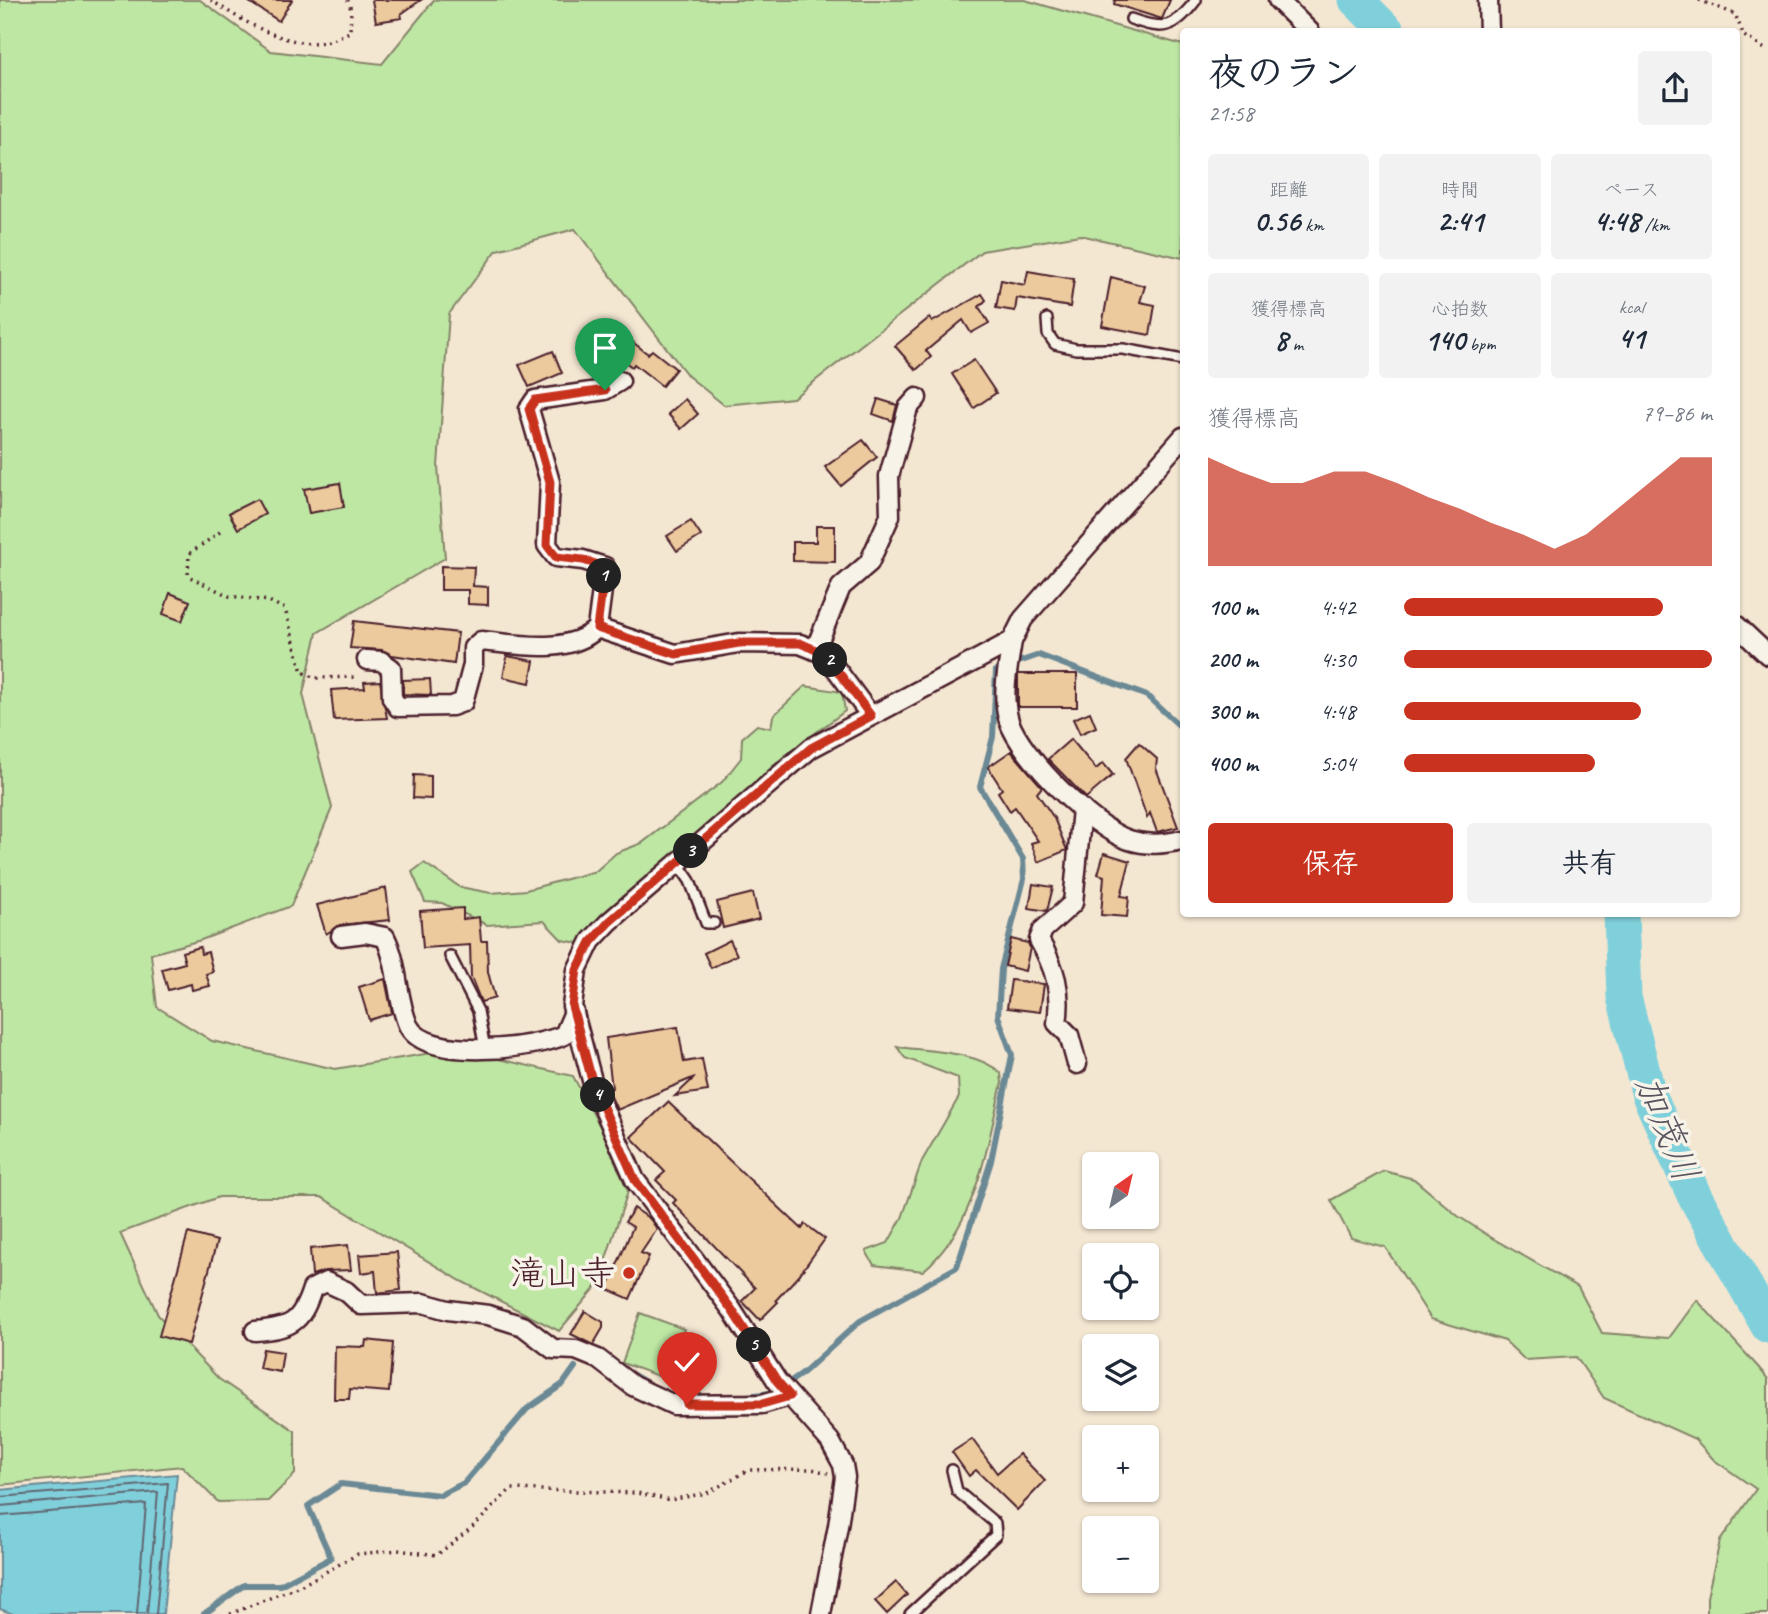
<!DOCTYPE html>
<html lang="ja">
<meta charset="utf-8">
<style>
body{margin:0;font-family:Caveat,"Klee One",sans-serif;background:#f2f2f3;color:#1f2937;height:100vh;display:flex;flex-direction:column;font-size:26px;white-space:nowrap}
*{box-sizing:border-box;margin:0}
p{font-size:23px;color:#747a83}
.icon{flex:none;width:38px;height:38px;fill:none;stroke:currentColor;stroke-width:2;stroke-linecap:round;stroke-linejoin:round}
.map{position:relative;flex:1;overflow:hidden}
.details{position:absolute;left:1180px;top:28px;width:560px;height:889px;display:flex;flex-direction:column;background:#fff;border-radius:7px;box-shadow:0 2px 5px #0004}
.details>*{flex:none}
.needle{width:46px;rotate:34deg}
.fabs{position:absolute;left:1082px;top:1152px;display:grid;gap:14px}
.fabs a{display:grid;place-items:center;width:77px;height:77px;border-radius:7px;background:#fff;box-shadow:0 2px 5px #0004;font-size:35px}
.pin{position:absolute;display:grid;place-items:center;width:60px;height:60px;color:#fff;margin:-72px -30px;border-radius:50% 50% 50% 0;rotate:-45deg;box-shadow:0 0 7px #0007}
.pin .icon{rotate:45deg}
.km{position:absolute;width:35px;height:35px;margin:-18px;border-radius:50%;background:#222;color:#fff;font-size:19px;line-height:35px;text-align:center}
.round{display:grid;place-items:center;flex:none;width:74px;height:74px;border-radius:7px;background:#f2f2f3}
.head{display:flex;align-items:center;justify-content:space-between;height:119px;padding:0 28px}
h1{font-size:38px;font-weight:700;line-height:52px}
.metrics{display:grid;grid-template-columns:repeat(3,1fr);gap:10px;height:119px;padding:7px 28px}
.metrics div{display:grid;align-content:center;border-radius:7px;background:#f2f2f3;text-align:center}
.metrics b{font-size:30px;font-weight:700}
.metrics small{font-size:19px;font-weight:400}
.metrics p{font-size:19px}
.chart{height:196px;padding:14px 28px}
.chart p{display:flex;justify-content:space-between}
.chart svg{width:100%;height:126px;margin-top:7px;fill:#c8321e;opacity:.7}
.button{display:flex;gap:14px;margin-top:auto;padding:14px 28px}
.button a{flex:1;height:80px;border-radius:7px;background:#c8321e;color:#fff;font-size:28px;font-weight:700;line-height:80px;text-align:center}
.button a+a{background:#f2f2f3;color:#1f2937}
ul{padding:0 28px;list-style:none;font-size:23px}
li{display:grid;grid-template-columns:112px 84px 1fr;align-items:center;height:52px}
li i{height:18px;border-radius:9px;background:#c8321e}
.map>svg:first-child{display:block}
</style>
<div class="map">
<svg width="1768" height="1614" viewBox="0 0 1768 1614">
<rect width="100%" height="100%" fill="#f4e7d2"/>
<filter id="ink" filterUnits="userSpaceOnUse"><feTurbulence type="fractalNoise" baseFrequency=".0143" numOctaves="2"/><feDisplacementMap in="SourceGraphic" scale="14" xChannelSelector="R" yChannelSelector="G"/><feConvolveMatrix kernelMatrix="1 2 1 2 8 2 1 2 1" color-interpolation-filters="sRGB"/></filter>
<g filter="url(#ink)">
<!-- green -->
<g fill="#bee7a4" stroke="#848368" stroke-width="2">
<path d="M0,0H200L271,51L382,64L434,0H1025L1183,45V258L1080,235L982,251L793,398L724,405L688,376L575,229L497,250L449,314L438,466L445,558L317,633L303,694L332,808L291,906L201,940L151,954L157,1007L212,1041L335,1069L455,1049L573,1076L603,1132L628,1191L597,1286L559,1331L461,1281L321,1197H219L120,1233L158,1315L219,1379L295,1431V1474L268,1501L218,1502L182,1466L0,1485Z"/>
<path d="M805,686L842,692L845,711L783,757L578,943L562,940L544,921L487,925L442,903L425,902L412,872L424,863L460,887L491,893L526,890L596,871L616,853L642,843L722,782L741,758L742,738L757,725L771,728L773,716Z"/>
<path d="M897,1047C929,1051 976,1051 1001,1073L1002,1083C986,1149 977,1225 923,1271L874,1265L866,1251L888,1243L902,1218L922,1161L959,1097L958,1078L905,1058Z"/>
<path d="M1384,1171L1414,1179L1458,1216L1492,1238L1578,1287L1602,1333L1669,1338L1697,1300L1759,1368L1768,1379V1614H1707V1597L1720,1541L1756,1489L1714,1460L1695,1439L1604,1398L1576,1357L1525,1360L1505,1341L1431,1319L1385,1247L1351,1238L1331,1200Z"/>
<path d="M640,1313L684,1329L666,1379L622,1363Z"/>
</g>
<!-- water -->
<path fill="#80d0db" stroke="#6a8995" stroke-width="2" d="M177,1474L163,1614H13L0,1609V1490Z"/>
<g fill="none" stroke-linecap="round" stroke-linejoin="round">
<!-- shore -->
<g stroke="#606671" stroke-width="2">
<path d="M0,1497L168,1483L156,1614"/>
<path d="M0,1506L158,1492L147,1614"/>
<path d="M0,1516L146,1504L137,1614"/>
</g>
<!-- stream -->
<g stroke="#6a8995" stroke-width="6">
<path d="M625,1370L649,1384"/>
<path d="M784,1386L804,1372L860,1321L957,1267L991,1161L1012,1055L998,1016L1001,969L1024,879L1023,859L980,787L993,737L996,670L1039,655L1147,696L1183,729"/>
<path d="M747,1396L771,1393"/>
<path d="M204,1614L244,1585H280L331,1558L308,1506L341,1484L440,1495L464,1483L527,1409L563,1384L575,1367"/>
</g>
<!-- river -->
<g stroke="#80d0db" stroke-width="35">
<path d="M1356,0L1388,32"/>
<path d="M1621,914L1624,997L1649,1095L1694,1195L1768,1326"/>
</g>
</g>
<!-- building -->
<g fill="#ecca9e" stroke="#4a1f2b" stroke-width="2">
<path d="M246,0H292L279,21Z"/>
<path d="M372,0H421L401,14L402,18L376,22Z"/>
<path d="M1115,0H1170L1162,19L1114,4Z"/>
<path d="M1028,271L1074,279L1070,307L1017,298L1015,311L996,308L1001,280L1025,285Z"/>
<path d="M1111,277L1145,286L1140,302L1155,305L1150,335L1102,326Z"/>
<path d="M982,294L986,300L979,307L989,323L971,333L963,320L926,351L931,357L916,370L895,346L929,318L932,322Z"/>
<path d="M630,340L648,354L652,350L676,369L662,386L634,364L632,367L617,356Z"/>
<path d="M553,351L562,373L529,387L519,365Z"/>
<path d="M974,360L996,393L974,408L952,374Z"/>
<path d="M685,399L698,414L681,429L668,414Z"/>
<path d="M878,399L897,405L893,421L873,414Z"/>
<path d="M863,440L877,457L841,486L825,467Z"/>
<path d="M340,483L344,507L309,513L304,489Z"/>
<path d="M257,499L265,514L238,529L229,513Z"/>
<path d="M691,521L701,536L677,551L667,536Z"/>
<path d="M816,526H835V562L793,561V542H816Z"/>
<path d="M441,566L474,567L473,586L488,587V605L468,604V590H441Z"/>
<path d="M170,593L190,601L182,621L163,614Z"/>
<path d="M354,621L458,633L454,664L392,655L382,650L350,648Z"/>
<path d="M507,656L534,661L530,683L503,677Z"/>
<rect x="1018" y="674" width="59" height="33"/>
<path d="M430,679L431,695L403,694V680Z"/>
<path d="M380,681L387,718L334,720L331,690L365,688L364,682Z"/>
<path d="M1090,712L1096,727L1080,734L1073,719Z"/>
<path d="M1071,739L1096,769L1103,763L1113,775L1086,798L1048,759Z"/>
<path d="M1139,743L1157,759L1156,768L1178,827L1157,832L1150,813L1147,818L1126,758Z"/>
<path d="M1011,751L1042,787L1037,793L1054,818L1067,850L1038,862L1031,843L1038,841L1015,807L1010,811L998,792L1002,789L988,767Z"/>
<path d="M414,775L431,776V799L413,798Z"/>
<path d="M1104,853L1130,861L1121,896L1129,897L1127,917L1101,915L1104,876L1098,874Z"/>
<path d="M1033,884L1053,887L1047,911L1029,908Z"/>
<path d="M386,888L390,920L340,925L326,934L317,905Z"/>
<path d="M753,893L759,919L723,928L717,902Z"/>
<path d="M463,908V919L479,917L481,941H487L488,972L495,998L481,1002L471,977L470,945L423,948L420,911Z"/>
<path d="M1011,939L1028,943L1030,948L1025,971L1005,966Z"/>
<path d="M730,940L737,955L711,968L704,953Z"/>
<path d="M200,947L201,954L208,952L213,972L206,974L210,986L192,990L191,984L168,990L162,969L185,963L182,952Z"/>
<path d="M385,979L392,1013L369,1020L359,987Z"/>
<path d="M1011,980L1044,984L1040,1012L1007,1008Z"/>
<path d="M678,1027L684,1062L702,1059L708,1091L675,1096L695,1077L617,1110L608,1090L612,1088L606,1038Z"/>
<path d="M668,1102L802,1229L805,1224L825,1239L799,1275L776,1300L778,1302L760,1320L742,1301L755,1288L673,1203L676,1200L656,1180L665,1172L631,1137Z"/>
<path d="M634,1208L650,1219L657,1229L641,1253L649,1256L630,1299L607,1289L633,1227L625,1222Z"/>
<path d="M188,1233L217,1241L189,1344L159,1336Z"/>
<path d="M348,1245L351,1270L325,1271L312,1275L310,1249Z"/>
<path d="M397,1252L401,1290L377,1293L375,1271L361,1273L359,1255Z"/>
<path d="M585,1311L603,1322V1328L593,1345L571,1334Z"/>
<path d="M366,1340L393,1343L389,1392L350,1389L349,1399H334L335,1346L365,1347Z"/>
<path d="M263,1349L283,1352L280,1372L259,1368Z"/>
<path d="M972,1439L997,1473L1019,1454L1045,1481L1017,1510L976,1470L969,1476L952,1452Z"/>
<path d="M896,1582L907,1595L887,1614L875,1601Z"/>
</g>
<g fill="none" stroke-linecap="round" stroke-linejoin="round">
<!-- service casing -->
<g stroke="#4a1f2b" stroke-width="14">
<g id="service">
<path d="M1131,19C1164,31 1174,29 1196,0"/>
<path d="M1047,319L1048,334L1055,344L1076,349H1123L1183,360"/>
<path d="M677,862L690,881L706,923H714"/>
<path d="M450,956L478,1011L485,1049"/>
<path d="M910,1614L996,1535L995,1523L957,1491L952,1470"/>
</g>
</g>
<!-- minor casing -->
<g stroke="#4a1f2b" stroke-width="23">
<g id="minor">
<path d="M1278,0L1310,32"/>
<path d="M1488,0L1489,32"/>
<path d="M1736,625L1768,655"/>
<path d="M597,628L605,567L583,560L556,557L547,545L550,482L529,409L535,400L605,390L620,381"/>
<path d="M1012,641C1008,668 1001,695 1009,721C1021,757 1093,828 1129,840C1148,846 1164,844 1182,840"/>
<path d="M815,650L841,587L869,563L890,516L889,476L908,408L917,398"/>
<path d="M367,660L381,661L391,668L392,698L398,707L452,706L463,702L473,665V648L481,641C516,644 569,656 597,628L675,654L739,643L800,644L825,654L871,716"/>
<path d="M341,936L365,933L385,937C399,965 396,997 408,1025C425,1062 534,1049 564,1035L574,1012"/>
<path d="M1077,1064L1069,1035L1057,1023C1062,990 1055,968 1039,940L1043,930L1073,903L1082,809"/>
<path d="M255,1331C290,1328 301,1324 312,1289L326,1282L346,1291L361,1305L423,1303L448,1310L488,1315L523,1326L553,1349L576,1350L598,1359L633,1386L674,1405L762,1404L790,1396"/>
<path d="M821,1614L838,1526L845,1477L843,1465L830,1441L777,1381L732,1310L635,1180L593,1084L572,1006L577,970L591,941L609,922L811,748L1012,641L1023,619L1183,437"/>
</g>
</g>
<!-- path -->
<g stroke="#4a1f2b" stroke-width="3.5" stroke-dasharray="2 5" stroke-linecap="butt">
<path d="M211,0C240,20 287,48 324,42C332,41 342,35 350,32L351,10L348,0"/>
<path d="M1699,0L1735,14L1744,36L1768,51"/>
<path d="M220,532L189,554L188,576L229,596L269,601L285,609L302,672L315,678L358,677"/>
<path d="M230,1614L302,1585L358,1554L398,1550L437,1555L475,1525L511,1489L637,1493L670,1500L707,1493L749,1470L812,1469L828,1473"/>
</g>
<!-- service -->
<use href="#service" stroke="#f7f3e8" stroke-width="9"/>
<!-- minor -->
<use href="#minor" stroke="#f7f3e8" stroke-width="18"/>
</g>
</g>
<g fill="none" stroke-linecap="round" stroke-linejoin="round" filter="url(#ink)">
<!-- route casing -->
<g stroke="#fff" stroke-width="14">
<path id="route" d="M605,390L535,400L529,409L550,482L547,545L556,557L583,560L605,567L597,628L676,654L739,643H800L825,654L871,716L811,748L609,922L591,942L577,970L572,1006L593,1084L635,1180L732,1310L777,1381L790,1396L762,1404H687"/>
</g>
<!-- route -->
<use href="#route" stroke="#c8321e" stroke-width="9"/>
</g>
<!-- markers -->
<circle fill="#c8321e" stroke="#f7f3e8" stroke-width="2.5" cx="629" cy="1273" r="7"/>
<g text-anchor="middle" stroke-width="7" stroke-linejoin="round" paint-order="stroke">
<!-- poi labels -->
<g font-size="35" fill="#4a1f2b" stroke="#f7f3e8" text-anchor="end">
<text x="615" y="1285">滝山寺</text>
</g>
<!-- water labels -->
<g font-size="37" font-style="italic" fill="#5a5460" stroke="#f7f3e8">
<text transform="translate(1668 1128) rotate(68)" y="13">加茂川</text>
</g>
</g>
</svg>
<div class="fabs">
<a><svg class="needle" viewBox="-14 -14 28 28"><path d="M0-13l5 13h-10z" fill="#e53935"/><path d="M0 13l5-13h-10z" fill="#747a83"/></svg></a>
<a><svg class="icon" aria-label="locate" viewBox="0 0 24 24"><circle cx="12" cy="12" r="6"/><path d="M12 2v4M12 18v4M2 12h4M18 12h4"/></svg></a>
<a><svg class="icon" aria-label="layers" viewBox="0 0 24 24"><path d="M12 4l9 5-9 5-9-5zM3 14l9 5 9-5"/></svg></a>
<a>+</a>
<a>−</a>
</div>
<div class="pin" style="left:605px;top:390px;background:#1e9e55"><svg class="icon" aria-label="arrive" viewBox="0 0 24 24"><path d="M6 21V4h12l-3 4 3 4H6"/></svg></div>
<div class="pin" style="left:687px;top:1404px;background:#d93025"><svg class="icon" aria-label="check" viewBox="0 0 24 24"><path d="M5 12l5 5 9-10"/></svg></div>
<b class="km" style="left:604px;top:576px">1</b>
<b class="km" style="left:830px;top:660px">2</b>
<b class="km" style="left:691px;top:851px">3</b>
<b class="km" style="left:598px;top:1095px">4</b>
<b class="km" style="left:754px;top:1345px">5</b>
<section class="details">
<div class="head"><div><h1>夜のラン</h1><p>21:58</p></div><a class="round"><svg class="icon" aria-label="share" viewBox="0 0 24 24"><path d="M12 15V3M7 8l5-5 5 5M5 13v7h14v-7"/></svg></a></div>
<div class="metrics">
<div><p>距離</p><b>0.56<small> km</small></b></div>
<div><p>時間</p><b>2:41</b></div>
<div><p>ペース</p><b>4:48<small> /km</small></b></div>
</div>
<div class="metrics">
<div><p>獲得標高</p><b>8<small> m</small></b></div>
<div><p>心拍数</p><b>140<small> bpm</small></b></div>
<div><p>kcal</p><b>41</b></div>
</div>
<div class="chart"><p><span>獲得標高</span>79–86 m</p>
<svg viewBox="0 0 160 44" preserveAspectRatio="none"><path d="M0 44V6L10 11L20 15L30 15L40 11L50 11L60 15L70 20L80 24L90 29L100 33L110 38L120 33L130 24L140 15L150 6L160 6V44z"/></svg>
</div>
<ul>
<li><b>100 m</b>4:42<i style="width:84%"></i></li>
<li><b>200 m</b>4:30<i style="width:100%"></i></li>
<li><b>300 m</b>4:48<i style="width:77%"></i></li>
<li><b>400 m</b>5:04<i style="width:62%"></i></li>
</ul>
<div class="button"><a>保存</a><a>共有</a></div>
</section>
</div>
